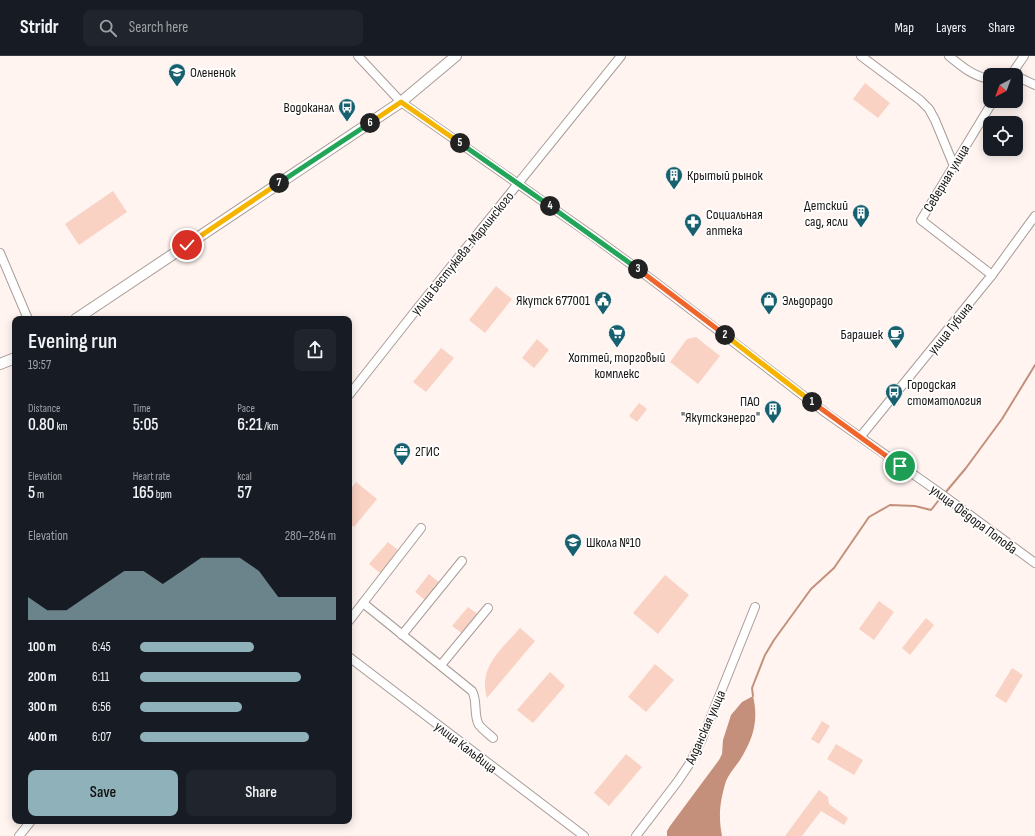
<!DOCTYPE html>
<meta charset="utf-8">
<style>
body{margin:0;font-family:"Sofia Sans Condensed",sans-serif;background:#20242c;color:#f1f3f6;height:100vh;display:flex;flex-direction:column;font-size:15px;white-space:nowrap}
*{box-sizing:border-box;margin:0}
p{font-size:13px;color:#9ea1a6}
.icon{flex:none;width:22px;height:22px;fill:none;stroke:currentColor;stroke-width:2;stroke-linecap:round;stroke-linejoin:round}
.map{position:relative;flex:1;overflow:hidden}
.sheet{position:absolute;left:12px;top:260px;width:340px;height:508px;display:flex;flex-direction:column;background:#171b24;border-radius:8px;box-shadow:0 2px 10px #0003}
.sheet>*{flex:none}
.needle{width:26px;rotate:221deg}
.tools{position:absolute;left:983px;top:12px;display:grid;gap:8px}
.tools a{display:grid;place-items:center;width:40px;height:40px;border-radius:8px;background:#171b24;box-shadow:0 2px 10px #0003;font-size:20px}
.pin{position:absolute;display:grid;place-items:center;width:34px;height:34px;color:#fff;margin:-17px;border:2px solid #fff;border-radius:50%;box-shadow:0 1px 4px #0007}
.km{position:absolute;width:20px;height:20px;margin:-10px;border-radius:50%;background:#222;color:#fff;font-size:11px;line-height:20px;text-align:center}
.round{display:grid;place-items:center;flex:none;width:42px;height:42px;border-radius:8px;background:#20242c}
.overview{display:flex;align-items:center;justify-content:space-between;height:68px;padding:0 16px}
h1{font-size:22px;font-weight:600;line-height:30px}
.figures{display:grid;grid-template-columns:repeat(3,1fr);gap:6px;height:68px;padding:4px 16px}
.figures div{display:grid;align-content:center}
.figures b{font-size:17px;font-weight:600}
.figures small{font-size:11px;font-weight:400}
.figures p{font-size:11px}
.chart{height:112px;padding:8px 16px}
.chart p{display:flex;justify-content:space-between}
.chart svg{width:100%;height:72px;margin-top:4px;fill:#8fb1b9;opacity:.7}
.cta{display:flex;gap:8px;margin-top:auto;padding:8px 16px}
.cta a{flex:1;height:46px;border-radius:8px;background:#8fb1b9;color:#111;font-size:16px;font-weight:600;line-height:46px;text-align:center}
.cta a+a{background:#20242c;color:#f1f3f6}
ul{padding:0 16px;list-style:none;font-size:13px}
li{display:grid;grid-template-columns:64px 48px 1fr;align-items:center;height:30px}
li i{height:10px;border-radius:5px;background:#8fb1b9}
header{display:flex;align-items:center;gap:24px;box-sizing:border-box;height:56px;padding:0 20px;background:#171b24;border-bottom:1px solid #363941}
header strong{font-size:19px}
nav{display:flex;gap:22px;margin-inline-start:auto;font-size:14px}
.search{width:280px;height:36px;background:#20242c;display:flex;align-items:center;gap:10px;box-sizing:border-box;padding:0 14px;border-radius:8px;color:#9ea1a6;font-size:15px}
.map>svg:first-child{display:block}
</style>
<header>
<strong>Stridr</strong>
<div class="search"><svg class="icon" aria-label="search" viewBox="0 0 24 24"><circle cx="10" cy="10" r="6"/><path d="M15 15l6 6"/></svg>Search here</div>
<nav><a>Map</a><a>Layers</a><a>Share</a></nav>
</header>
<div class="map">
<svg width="1035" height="780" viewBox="0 0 1035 780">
<rect width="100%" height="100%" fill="#fff4f0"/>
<!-- green -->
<g fill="#fad2c4">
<path d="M865,27L890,47L878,62L853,43Z"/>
<path d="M113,135L127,156L79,189L65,168Z"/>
<path d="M496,230L512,243L485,277L469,264Z"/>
<path d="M696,281L720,300L698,328L670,306L687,283Z"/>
<path d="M537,283L549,294L534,312L522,302Z"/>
<path d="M441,292L454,302L426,336L413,326Z"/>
<path d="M639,347L647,353L637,366L629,360Z"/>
<path d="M356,426L377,443L354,471L349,467V435Z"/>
<path d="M388,486L399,495L381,518L369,508Z"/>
<path d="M429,518L440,527L425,544L415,536Z"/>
<path d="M665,519L689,539L658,578L633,557Z"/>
<path d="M879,545L894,556L874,584L859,573Z"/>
<path d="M468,551L479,559L463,578L452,570Z"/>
<path d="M926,562L934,569L910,599L902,592Z"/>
<path d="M520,572L535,585L487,642C478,611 501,594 520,572Z"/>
<path d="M655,608L674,624L646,656L628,641Z"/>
<path d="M1012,612L1023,619L1006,647L995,640Z"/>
<path d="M550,616L565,630L533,667L517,654Z"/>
<path d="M822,665L830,670L819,688L811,683Z"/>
<path d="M836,688L863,704L854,719L827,703Z"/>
<path d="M626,698L642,711L609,750L594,737Z"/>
<path d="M819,734L828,741L829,748L848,762L844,769L821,755L802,780H785Z"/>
</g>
<!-- water -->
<path fill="#c4907c" d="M753,640C759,665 753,683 740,704C735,711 729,718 726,725C720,745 718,759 722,780H667V775L670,770L719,704L722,698L723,684L731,659L742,646Z"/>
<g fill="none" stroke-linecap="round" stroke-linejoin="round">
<!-- stream -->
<g stroke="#c4907c" stroke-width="2">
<path d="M945,437L966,412L1002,363L1035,309"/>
<path d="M753,640L752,632L765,599L774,584L811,533L834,512L869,461L890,449L915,450L931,454L942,440"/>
</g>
<!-- minor casing -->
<g stroke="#a89c98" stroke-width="10">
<g id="minor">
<path d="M358,0L401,46L594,181L651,223L826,357L940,437L1035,507"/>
<path d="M861,0L920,44L929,53L935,64L954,110"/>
<path d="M949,0C961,10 974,21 990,23"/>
<path d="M1011,19L1024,0"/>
<path d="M1016,20L1035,29"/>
<path d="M0,197L28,263"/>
<path d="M992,219L921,164L993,45"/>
<path d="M349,339L420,249L621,0"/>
<path d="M861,380L992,219L1035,160"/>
<path d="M363,547L472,635C478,645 473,659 479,669C483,674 489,678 493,682"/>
<path d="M349,565L421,472"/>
<path d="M402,579L462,505"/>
<path d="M349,601L584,780"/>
<path d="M441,609L488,552"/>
<path d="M19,780L31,765"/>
<path d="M636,780L678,725L690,707L702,683L755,551"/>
</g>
</g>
<!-- major casing -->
<g stroke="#a89c98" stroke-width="12">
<g id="major">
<path d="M76,263L401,46L456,0"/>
<path d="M0,308L15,302"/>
</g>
</g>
<!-- minor -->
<use href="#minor" stroke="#fff" stroke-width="8"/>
<!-- major -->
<use href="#major" stroke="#fff" stroke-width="10"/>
</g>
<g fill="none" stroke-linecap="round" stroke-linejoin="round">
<!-- split-1 casing -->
<g stroke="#fff" stroke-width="8">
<path id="split-1" d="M812,346L900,410"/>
</g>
<!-- split-2 casing -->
<g stroke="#fff" stroke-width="8">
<path id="split-2" d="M725,279L812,346"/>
</g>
<!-- split-3 casing -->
<g stroke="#fff" stroke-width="8">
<path id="split-3" d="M638,213L725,279"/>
</g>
<!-- split-4 casing -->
<g stroke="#fff" stroke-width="8">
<path id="split-4" d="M550,150L638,213"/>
</g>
<!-- split-5 casing -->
<g stroke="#fff" stroke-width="8">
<path id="split-5" d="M460,87L550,150"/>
</g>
<!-- split-6 casing -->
<g stroke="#fff" stroke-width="8">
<path id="split-6" d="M370,67L401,46L460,87"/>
</g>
<!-- split-7 casing -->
<g stroke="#fff" stroke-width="8">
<path id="split-7" d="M279,127L370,67"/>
</g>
<!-- split-8 casing -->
<g stroke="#fff" stroke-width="8">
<path id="split-8" d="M187,189L279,127"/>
</g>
<!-- split-1 -->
<use href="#split-1" stroke="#f0652b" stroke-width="5"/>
<!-- split-2 -->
<use href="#split-2" stroke="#f5b400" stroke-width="5"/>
<!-- split-3 -->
<use href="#split-3" stroke="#f0652b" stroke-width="5"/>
<!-- split-4 -->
<use href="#split-4" stroke="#22a559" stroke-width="5"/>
<!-- split-5 -->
<use href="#split-5" stroke="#22a559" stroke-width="5"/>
<!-- split-6 -->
<use href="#split-6" stroke="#f5b400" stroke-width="5"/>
<!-- split-7 -->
<use href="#split-7" stroke="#22a559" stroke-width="5"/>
<!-- split-8 -->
<use href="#split-8" stroke="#f5b400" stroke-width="5"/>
</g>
<!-- icons -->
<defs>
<g id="school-pin" transform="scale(0.9)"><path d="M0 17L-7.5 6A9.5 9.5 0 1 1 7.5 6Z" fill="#17606f" stroke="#fff"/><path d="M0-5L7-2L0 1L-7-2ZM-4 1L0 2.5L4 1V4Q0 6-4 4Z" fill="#fff"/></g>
<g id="bus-pin" transform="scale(0.9)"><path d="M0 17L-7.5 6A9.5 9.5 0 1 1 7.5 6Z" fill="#17606f" stroke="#fff"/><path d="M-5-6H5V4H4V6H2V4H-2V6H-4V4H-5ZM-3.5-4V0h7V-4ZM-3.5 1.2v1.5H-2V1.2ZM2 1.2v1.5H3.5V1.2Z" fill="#fff"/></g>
<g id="building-pin" transform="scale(0.9)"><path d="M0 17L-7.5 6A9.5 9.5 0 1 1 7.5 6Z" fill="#17606f" stroke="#fff"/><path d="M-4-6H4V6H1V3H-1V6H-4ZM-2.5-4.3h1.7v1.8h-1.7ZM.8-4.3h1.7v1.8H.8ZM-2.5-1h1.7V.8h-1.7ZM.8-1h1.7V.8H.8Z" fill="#fff"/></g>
<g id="pharmacy-pin" transform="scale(0.9)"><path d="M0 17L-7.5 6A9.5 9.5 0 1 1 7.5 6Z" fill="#17606f" stroke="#fff"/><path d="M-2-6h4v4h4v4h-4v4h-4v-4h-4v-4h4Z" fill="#fff"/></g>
<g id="civic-pin" transform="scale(0.9)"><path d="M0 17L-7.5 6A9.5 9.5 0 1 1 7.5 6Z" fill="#17606f" stroke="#fff"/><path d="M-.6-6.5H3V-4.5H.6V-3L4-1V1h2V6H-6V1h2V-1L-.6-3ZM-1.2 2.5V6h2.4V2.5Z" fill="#fff"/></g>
<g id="shop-pin" transform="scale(0.9)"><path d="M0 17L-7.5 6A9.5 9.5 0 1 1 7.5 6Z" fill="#17606f" stroke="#fff"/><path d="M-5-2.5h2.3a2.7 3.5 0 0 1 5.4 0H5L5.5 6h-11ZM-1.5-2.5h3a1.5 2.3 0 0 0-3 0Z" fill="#fff"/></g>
<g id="supermarket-pin" transform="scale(0.9)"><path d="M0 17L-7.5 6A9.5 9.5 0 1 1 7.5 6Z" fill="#17606f" stroke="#fff"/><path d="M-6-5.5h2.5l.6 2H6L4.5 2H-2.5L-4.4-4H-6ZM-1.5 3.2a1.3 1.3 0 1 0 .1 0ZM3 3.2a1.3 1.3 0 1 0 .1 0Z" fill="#fff"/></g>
<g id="cafe-pin" transform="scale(0.9)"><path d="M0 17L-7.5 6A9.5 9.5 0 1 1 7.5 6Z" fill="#17606f" stroke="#fff"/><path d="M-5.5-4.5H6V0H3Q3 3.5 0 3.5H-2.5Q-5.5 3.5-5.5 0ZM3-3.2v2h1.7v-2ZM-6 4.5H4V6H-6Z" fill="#fff"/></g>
<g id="office-pin" transform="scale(0.9)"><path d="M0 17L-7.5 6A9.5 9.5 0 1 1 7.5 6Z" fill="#17606f" stroke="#fff"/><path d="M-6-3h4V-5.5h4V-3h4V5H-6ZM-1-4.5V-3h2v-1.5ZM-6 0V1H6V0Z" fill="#fff"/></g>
</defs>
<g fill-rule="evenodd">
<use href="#school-pin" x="177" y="16"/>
<use href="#bus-pin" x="347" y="51"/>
<use href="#building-pin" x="674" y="119"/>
<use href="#building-pin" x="861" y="157"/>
<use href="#pharmacy-pin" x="693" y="166"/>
<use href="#civic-pin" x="603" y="244"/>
<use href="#shop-pin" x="769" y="244"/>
<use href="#supermarket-pin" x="617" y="277"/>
<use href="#cafe-pin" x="896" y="278"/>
<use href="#bus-pin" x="894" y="336"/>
<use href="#building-pin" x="773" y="353"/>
<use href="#office-pin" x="402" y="395"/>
<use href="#school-pin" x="573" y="486"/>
</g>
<g text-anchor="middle" stroke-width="3.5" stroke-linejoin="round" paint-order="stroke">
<!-- poi labels -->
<g font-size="14" fill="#181412" stroke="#fff" text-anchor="start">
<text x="190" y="21">Олененок</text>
<text x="334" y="56" text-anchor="end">Водоканал</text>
<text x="687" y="124">Крытый рынок</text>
<text x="848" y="154" text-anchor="end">Детский<tspan x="848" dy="16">сад, ясли</tspan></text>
<text x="706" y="163">Социальная<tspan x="706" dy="16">аптека</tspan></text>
<text x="590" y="249" text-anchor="end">Якутск 677001</text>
<text x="782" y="249">Эльдорадо</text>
<text x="883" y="283" text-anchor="end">Барашек</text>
<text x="617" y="306" text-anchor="middle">Хоттей, торговый<tspan x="617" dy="16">комплекс</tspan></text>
<text x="907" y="333">Городская<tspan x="907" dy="16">стоматология</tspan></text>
<text x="760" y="350" text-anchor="end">ПАО<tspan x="760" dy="16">"Якутскэнерго"</tspan></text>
<text x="415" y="400">2ГИС</text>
<text x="586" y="491">Школа №10</text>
</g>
<!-- street labels -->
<g font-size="14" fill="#181412" stroke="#fff">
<text transform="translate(946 122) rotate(-59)" y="5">Северная улица</text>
<text transform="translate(462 197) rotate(-51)" y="5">улица Бестужева-Марлинского</text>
<text transform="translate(950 272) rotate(-51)" y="5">улица Губина</text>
<text transform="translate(974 463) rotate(37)" y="5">улица Фёдора Попова</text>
<text transform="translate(705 671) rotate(-66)" y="5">Алданская улица</text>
<text transform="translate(466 691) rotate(38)" y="5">улица Кальвица</text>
</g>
</g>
</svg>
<div class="tools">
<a><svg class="needle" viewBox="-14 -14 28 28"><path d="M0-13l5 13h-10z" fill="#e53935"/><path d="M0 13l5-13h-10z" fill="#9ea1a6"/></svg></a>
<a><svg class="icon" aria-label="locate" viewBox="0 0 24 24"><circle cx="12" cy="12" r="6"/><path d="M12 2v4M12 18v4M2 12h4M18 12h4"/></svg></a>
</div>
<div class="pin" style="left:900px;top:410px;background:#1e9e55"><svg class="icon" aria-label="arrive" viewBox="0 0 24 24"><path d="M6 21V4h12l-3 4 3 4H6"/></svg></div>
<div class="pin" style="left:187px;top:189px;background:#d93025"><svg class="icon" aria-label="check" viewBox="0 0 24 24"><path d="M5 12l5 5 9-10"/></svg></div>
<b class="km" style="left:812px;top:346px">1</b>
<b class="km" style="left:725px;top:279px">2</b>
<b class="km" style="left:638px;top:213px">3</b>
<b class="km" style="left:550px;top:150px">4</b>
<b class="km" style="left:460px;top:87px">5</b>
<b class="km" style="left:370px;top:67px">6</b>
<b class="km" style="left:279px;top:127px">7</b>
<section class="sheet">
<div class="overview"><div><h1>Evening run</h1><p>19:57</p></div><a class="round"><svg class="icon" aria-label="share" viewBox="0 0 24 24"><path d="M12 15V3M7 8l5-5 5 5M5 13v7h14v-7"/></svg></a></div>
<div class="figures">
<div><p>Distance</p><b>0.80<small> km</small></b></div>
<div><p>Time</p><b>5:05</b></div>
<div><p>Pace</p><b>6:21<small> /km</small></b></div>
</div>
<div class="figures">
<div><p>Elevation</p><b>5<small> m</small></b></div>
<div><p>Heart rate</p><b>165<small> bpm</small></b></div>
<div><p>kcal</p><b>57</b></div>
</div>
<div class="chart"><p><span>Elevation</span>280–284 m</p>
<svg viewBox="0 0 160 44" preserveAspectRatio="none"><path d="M0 44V30L10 38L20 38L30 30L40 22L50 14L60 14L70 22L80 14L90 6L100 6L110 6L120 14L130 30L140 30L150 30L160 30V44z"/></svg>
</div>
<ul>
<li><b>100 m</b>6:45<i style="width:58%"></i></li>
<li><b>200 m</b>6:11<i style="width:82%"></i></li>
<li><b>300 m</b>6:56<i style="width:52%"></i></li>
<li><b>400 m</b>6:07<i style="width:86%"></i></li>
</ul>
<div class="cta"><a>Save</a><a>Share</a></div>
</section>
</div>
